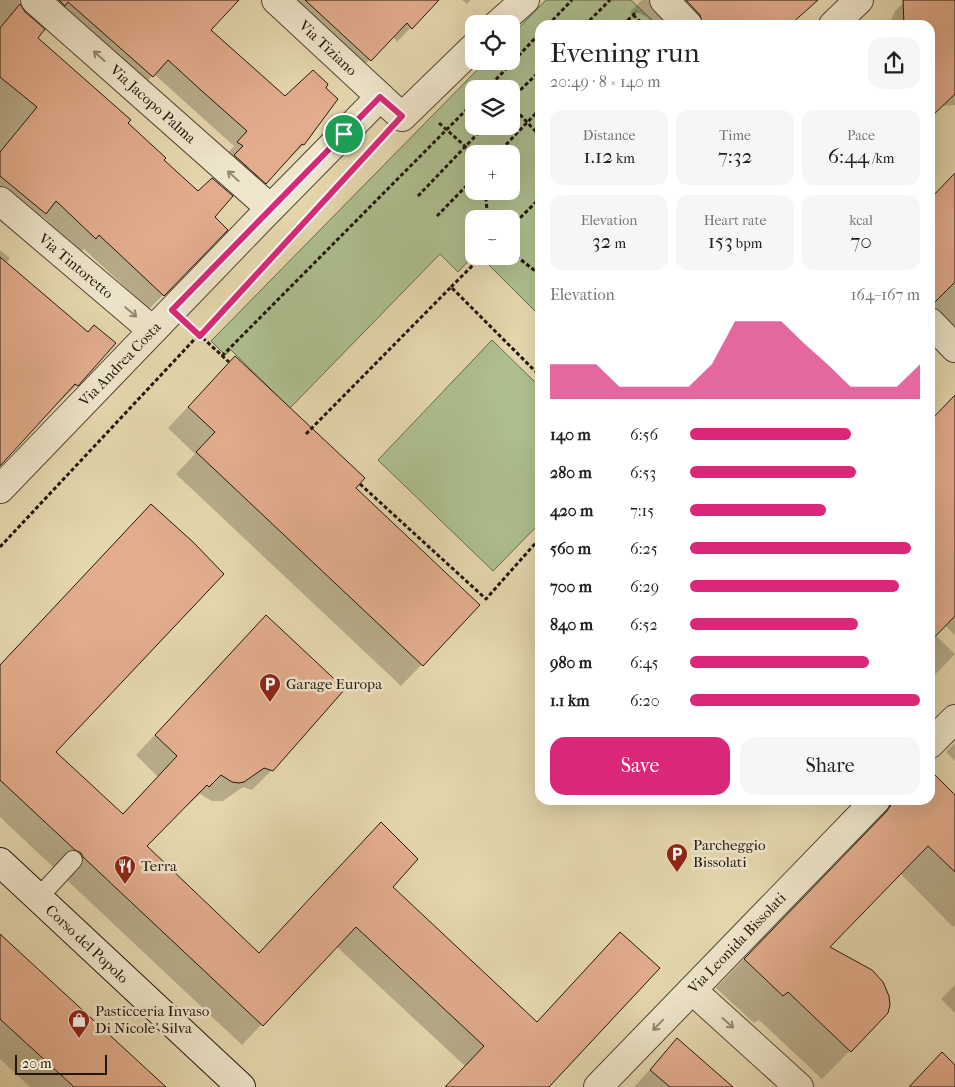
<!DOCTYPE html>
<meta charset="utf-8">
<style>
body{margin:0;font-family:"IM FELL French Canon",serif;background:#f6f6f6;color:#222;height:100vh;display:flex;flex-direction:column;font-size:19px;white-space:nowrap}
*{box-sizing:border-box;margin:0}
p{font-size:16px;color:#767676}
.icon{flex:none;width:28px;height:28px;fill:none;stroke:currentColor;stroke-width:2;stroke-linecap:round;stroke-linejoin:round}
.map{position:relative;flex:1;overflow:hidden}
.sheet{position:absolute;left:535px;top:20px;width:400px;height:785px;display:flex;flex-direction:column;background:#fff;border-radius:15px;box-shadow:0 5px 20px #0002}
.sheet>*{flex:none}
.controls{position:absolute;left:465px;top:15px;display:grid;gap:10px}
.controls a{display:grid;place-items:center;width:55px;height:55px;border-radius:10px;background:#fff;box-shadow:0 5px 20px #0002;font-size:25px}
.scale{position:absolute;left:15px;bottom:12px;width:92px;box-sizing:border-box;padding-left:5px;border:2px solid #22160f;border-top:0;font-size:14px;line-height:18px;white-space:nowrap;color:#22160f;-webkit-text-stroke:4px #eee5ca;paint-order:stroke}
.pin{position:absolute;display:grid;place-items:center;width:42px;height:42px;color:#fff;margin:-21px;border:2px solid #fff;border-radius:50%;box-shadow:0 1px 5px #0007}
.round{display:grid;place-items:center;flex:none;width:52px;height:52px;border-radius:15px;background:#f6f6f6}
.summary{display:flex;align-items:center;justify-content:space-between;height:85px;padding:0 15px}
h1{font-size:28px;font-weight:600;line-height:38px}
.stats{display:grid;grid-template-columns:repeat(3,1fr);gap:8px;height:85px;padding:5px 15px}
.stats div{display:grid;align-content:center;border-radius:12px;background:#f6f6f6;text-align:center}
.stats b{font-size:21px;font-weight:600}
.stats small{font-size:14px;font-weight:400}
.stats p{font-size:14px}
.chart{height:140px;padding:10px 15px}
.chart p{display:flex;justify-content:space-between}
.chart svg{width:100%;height:90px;margin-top:5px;fill:#db2777;opacity:.7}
.action{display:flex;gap:10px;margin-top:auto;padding:10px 15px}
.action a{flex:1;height:58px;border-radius:15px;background:#db2777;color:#fff;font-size:20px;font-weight:600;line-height:58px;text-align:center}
.action a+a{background:#f6f6f6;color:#222}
ul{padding:0 15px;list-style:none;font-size:16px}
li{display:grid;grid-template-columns:80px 60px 1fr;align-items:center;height:38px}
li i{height:12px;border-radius:6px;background:#db2777}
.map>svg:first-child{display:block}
</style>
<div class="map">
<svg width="955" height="1087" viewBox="0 0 955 1087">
<rect width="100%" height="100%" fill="#e5d7ad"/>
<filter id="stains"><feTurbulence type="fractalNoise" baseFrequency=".004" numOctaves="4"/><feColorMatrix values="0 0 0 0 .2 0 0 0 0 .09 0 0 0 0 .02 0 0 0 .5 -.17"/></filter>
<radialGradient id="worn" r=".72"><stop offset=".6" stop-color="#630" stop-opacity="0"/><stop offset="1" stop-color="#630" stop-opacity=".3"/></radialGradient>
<!-- green -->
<g fill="#aebf8f" stroke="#686a4f" fill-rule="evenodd">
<path d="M546,0H631L657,25H540V316L480,256H511V219H474V255L458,272L440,254L290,408L231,350L225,355L211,341L486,61H511V36ZM474,89H511V126H474ZM474,154H511V191H474Z"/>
<path d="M492,340L540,387V523L493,571L378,460Z"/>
</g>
<!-- shadow -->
<g fill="#0003">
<path d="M0,0H19V5L36,38L127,123L213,217L163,295L149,309L84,249L81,252L42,216L31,228L0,202Z"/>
<path d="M26,0H237L209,30L285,97L325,89L336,99L303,145L289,159L287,158L251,197L224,157L234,146L154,74L138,90Z"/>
<path d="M277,0H437L397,42L392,36L356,74Z"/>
<path d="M462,0H471L467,4Z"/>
<path d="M642,0H816L791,25H654L647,17L639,13H629Z"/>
<path d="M906,0H955V105L942,106L930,117V25H889L895,11Z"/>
<path d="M955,175V350L930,321V200Z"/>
<path d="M0,250L10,258L6,263L77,385L52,409L51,408L0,464Z"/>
<path d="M214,379L354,488L478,606L401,686L176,474L195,454L168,428Z"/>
<path d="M955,397V635L945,625L935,635L955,654L930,680V422Z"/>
<path d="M151,505L54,752L123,815L158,777L136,755L247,636L272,770L252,790L243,787L223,801H212L200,794L188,805L187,804L146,846L258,954L391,887L536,1023L620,933L547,1087H445L465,1066L336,946L242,1045L0,817V665Z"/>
<path d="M955,743V761L946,752Z"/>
<path d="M930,772L955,796V925L953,927L900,873L828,947L887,1013L822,1079L759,1020L754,1023L716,988L859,841L863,833L896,800H930Z"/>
<path d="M0,936L164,1087H30L0,1059Z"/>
<path d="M955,985V1013L941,999Z"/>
<path d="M677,1040L731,1087H634Z"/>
</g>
<!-- building -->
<g fill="#e3ad8d" stroke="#22160f">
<path d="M59,0H239L211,30L285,96L313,70L328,84L326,88L338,99L304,145L302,144L266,184L234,155L243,146L237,142L247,131L203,92L168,60L153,77L68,2L65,6Z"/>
<path d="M305,0H439L412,29L407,23L371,61Z"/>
<path d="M686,0H818L790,25H703L700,15Z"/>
<path d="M903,0H955V94L930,118V25H904Z"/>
<path d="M20,4L25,12L45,29L38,38L131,120L128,123L166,158L164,160L198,191L212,178L233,196L215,217L228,230L164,296L99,235L96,239L56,201L46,214L0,176V152L37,107L0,77V28Z"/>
<path d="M955,173V282L930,307V199Z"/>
<path d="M0,257L88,332L94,325L116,343L78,386L75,384L0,466Z"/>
<path d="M235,356L365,478L356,488L480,605L423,666L196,452L215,432L188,407Z"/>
<path d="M955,395V616L930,642V421Z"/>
<path d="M151,504L193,542L224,574L56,752L123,814L177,756L155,735L266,615L345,689L273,771L264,768L244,782L239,783L232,782L221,775L209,787L207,785L147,846L259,953L381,822L418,859L393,887L537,1022L620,932L660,968L549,1087H445L484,1046L356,927L263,1026L83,857L81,853L75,850L0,780V665Z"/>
<path d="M930,770L955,795V872L928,846L830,947L872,970L883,982L889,996L890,1005L888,1013L851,1052L788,992L783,996L744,959L887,811L894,800H930Z"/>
<path d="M0,934L166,1087H74L0,1019Z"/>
<path d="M677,1038L733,1087H670L650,1070Z"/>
<path d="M942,1052L955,1065V1087H909Z"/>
</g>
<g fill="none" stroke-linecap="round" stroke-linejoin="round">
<!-- lane casing -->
<g stroke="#534636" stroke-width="20">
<path id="lane" d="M38,898L73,860"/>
</g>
<!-- street casing -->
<g stroke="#534636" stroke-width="30">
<g id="street">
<path d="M35,0L270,208"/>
<path d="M276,0L402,117L474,47"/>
<path d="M664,0L688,25"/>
<path d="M498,24L525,0"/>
<path d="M833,25L859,0"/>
<path d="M0,201L152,330"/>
<path d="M930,322L955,348"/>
<path d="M0,489L262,217L380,97"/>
<path d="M930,744L955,719"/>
<path d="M692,990L799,1087"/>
<path d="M598,1087L876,800"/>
</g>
</g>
<!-- secondary casing -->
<g stroke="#22160f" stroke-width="30">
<path id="secondary" d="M0,862L241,1087"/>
</g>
<!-- path -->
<g stroke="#22160f" stroke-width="3" stroke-dasharray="4 2.5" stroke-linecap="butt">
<path d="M633,15L644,25"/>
<path d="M548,25L572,0"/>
<path d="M585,25L610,0"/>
<path d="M623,25L637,11"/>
<path d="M492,84L496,89"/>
<path d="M487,89L540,33"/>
<path d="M511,99L540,71"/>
<path d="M511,105L540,136"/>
<path d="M439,123L466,147L474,159"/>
<path d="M497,154L540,109"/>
<path d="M485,191L488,219"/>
<path d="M418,196L485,126"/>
<path d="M437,216L474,178"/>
<path d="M511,227L540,198"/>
<path d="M511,252L534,270L540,273"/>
<path d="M451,287L482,256"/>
<path d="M193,329L229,362"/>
<path d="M222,356L474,102"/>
<path d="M306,434L451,287L540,376"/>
<path d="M360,484L486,599L540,538"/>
<path d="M0,547L337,187"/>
</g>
<!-- lane -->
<use href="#lane" stroke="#eee5ca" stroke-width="18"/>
<!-- street -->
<use href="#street" stroke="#eee5ca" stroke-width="28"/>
<!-- secondary -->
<use href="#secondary" stroke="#eee5ca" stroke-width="28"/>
</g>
<!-- one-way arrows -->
<defs><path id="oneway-shaft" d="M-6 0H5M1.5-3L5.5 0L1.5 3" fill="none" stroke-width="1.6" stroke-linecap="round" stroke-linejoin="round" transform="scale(1.25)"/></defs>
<g stroke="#928876">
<use href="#oneway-shaft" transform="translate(99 56) rotate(-138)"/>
<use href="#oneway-shaft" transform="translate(233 176) rotate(-138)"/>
<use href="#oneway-shaft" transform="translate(131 312) rotate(40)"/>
<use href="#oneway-shaft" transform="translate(728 1023) rotate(42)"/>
<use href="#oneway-shaft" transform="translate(658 1025) rotate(134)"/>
</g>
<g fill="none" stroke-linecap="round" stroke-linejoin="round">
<!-- route casing -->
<g stroke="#fff" stroke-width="10">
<path id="route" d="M380,97L402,116L200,336L172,310Z"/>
</g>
<!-- route -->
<use href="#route" stroke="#db2777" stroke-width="6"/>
</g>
<!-- icons -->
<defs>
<g id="parking-pin" transform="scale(1.125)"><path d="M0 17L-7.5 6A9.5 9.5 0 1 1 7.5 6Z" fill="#8f2418" stroke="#eee5ca"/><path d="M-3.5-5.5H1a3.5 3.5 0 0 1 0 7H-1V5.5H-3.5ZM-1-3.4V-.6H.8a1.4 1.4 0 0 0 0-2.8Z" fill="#fff"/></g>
<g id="restaurant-pin" transform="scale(1.125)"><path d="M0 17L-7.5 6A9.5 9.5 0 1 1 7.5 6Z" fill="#8f2418" stroke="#eee5ca"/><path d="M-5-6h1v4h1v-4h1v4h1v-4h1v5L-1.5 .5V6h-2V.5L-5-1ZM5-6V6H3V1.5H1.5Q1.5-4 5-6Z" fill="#fff"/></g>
<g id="shop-pin" transform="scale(1.125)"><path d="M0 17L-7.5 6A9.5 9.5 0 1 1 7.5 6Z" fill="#8f2418" stroke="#eee5ca"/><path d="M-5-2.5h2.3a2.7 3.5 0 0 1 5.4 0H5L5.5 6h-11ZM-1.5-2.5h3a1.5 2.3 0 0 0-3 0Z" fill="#fff"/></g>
</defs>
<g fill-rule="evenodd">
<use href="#parking-pin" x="270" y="684"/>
<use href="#parking-pin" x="677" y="854"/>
<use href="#restaurant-pin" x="125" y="866"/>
<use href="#shop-pin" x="79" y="1020"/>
</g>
<g text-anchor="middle" stroke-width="5" stroke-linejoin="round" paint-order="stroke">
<!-- street labels -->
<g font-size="15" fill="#22160f" stroke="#eee5ca">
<text transform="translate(328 48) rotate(43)" y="5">Via Tiziano</text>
<text transform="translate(153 104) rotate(42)" y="5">Via Jacopo Palma</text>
<text transform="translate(76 266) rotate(40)" y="5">Via Tintoretto</text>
<text transform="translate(120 364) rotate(-46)" y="5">Via Andrea Costa</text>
<text transform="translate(737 943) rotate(-46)" y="5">Via Leonida Bissolati</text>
<text transform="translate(87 944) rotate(43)" y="5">Corso del Popolo</text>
</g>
<!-- poi labels -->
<g font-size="15" fill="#22160f" stroke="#eee5ca" text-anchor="start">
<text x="286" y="689">Garage Europa</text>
<text x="693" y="850">Parcheggio<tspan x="693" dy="17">Bissolati</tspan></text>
<text x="141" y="871">Terra</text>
<text x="95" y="1016">Pasticceria Invaso<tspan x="95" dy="17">Di Nicole' Silva</tspan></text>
</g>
</g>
<rect width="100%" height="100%" filter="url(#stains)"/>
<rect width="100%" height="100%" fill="url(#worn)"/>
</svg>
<div class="controls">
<a><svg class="icon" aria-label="locate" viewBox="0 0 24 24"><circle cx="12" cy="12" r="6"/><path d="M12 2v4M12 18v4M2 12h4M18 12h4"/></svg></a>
<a><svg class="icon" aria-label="layers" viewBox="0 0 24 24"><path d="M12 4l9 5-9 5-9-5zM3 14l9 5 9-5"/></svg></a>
<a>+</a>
<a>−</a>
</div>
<div class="scale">20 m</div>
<div class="pin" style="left:344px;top:134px;background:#1e9e55"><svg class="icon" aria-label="arrive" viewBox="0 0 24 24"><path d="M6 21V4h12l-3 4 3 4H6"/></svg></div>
<section class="sheet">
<div class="summary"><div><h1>Evening run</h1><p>20:49 · 8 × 140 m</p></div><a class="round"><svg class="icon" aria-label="share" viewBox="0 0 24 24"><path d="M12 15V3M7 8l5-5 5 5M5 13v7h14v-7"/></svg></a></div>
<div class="stats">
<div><p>Distance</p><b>1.12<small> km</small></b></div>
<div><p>Time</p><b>7:32</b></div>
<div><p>Pace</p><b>6:44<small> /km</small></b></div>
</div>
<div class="stats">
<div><p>Elevation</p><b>32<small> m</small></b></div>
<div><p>Heart rate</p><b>153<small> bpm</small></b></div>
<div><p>kcal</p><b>70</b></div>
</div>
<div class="chart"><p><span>Elevation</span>164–167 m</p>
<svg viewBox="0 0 160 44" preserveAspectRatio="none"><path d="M0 44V27L10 27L20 27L30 38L40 38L50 38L60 38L70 27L80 6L90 6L100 6L110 17L120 27L130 38L140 38L150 38L160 27V44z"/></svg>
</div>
<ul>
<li><b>140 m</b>6:56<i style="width:70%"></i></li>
<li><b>280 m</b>6:53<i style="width:72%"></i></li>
<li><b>420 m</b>7:15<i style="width:59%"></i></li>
<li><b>560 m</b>6:25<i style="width:96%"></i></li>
<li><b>700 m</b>6:29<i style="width:91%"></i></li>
<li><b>840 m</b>6:52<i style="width:73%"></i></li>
<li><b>980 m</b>6:45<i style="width:78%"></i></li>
<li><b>1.1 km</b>6:20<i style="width:100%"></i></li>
</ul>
<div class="action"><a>Save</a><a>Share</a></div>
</section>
</div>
